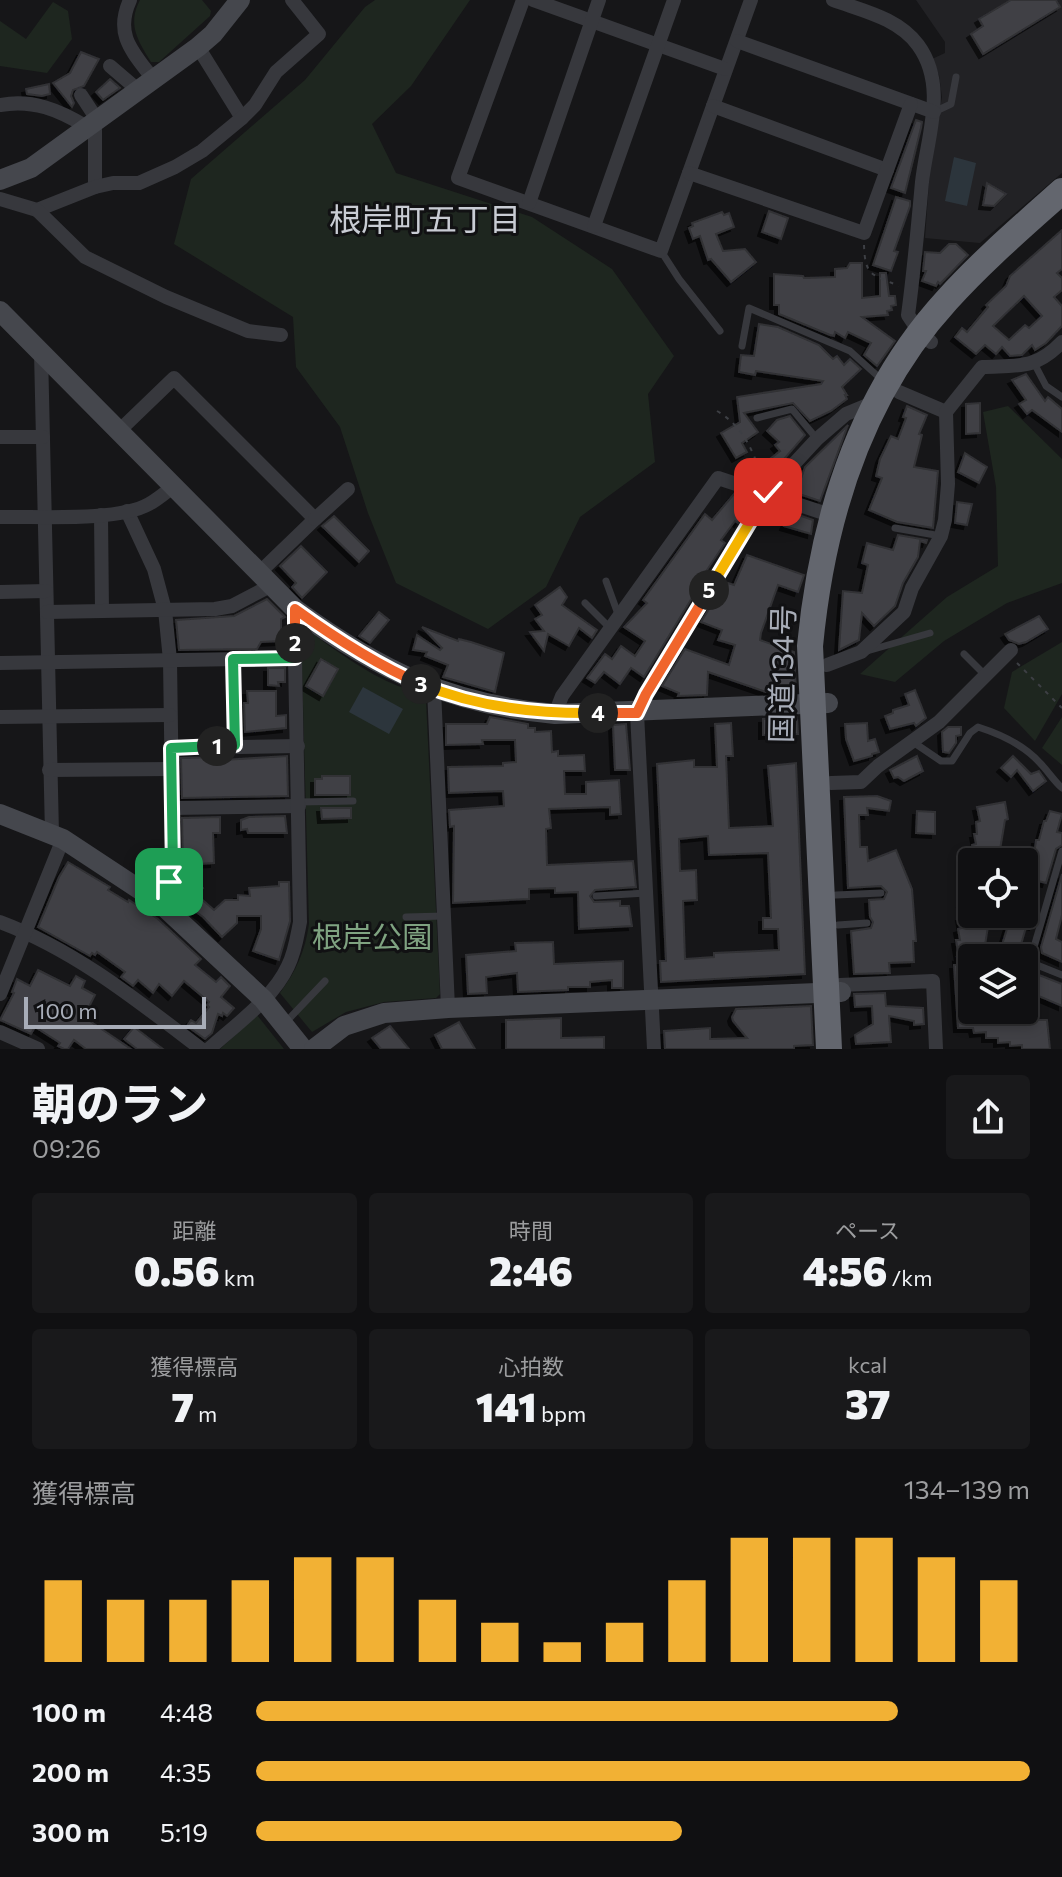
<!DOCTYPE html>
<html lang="ja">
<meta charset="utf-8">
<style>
body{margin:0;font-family:Commissioner,"Noto Sans JP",sans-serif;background:#19191b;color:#f1f3f6;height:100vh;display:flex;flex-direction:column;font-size:30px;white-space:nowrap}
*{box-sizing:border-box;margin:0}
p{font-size:26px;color:#9c9d9f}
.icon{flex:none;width:44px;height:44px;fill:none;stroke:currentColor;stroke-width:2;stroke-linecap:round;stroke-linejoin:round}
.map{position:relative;height:1049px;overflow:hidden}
.drawer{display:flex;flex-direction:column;background:#101012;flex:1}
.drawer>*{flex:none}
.tools{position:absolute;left:958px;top:848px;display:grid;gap:16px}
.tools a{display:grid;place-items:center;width:80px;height:80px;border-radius:8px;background:#101012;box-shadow:0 4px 12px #0003,0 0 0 2px #303032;font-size:40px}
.scale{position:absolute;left:24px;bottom:20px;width:182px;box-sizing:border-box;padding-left:8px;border:4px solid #a8adb8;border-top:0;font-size:22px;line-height:28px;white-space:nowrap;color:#a8adb8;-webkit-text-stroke:6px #111113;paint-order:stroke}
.pin{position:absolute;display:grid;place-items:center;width:68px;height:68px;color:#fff;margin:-34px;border-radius:16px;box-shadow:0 4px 12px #0006}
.km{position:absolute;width:40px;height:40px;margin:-20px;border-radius:50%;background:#222;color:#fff;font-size:22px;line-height:40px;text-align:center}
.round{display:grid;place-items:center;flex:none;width:84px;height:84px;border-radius:8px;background:#19191b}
.headline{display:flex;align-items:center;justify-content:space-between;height:136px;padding:0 32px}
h1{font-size:44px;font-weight:800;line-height:60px}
.figures{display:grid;grid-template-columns:repeat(3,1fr);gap:12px;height:136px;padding:8px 32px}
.figures div{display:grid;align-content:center;border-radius:8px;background:#19191b;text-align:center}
.figures b{font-size:40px;font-weight:800}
.figures small{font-size:22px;font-weight:400}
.figures p{font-size:22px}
.chart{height:224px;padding:16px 32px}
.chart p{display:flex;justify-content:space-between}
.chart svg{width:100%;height:144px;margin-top:8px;stroke:#f2b134;stroke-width:6}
ul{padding:0 32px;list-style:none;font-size:26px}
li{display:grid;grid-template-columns:128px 96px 1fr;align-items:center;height:60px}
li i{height:20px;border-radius:10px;background:#f2b134}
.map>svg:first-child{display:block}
</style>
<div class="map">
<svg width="1062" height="1049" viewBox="0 0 1062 1049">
<defs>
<filter id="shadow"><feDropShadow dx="-4" dy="4" stdDeviation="0" flood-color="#0009"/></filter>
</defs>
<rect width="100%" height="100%" fill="#161618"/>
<!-- built -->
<path fill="#222225" d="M916,0H1062V173L980,243L925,238L930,168L942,97L939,75L932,59L945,53V42Z"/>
<!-- green -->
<g fill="#1e261f">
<path d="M140,0H202L211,11L210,16L159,62H151C138,41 127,24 140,0Z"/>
<path d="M375,0H470L411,86L372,124L396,173L532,217L612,269L674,356L648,394L655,462L580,517L546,587L488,629L396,583L368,513L340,427L296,367L293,317L174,244L191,179L305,80L365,7Z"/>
<path d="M53,2L68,11L72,39L47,73L0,66V21L26,39Z"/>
<path d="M1008,406L1062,459V583L1007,603L944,641L895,682L860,674L947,597L998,566L996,487L983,412Z"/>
<path d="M305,628C335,650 364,672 398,686C408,689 420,691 426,700L440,994L436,998L384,1002L346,1012L312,1032L280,993C296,971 305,952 309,924L301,631Z"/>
<path d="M1062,642V694L1035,741L1004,708L1012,672Z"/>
<path d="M1062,717V765L1042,748Z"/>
<path d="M257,1015L284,1049H220Z"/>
</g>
<!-- water -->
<g fill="#2c353c">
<path d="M954,157L976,163L967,206L945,201Z"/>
<path d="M363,687L403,709L389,734L349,712Z"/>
</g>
<!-- building -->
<g fill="#404145" stroke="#303034" stroke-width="2" fill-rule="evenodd" filter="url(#shadow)">
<path d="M1011,0H1056L1060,7L983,54L971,34L983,26L979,19Z"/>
<path d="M81,52L99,59L84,86L73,90L71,96L74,103L72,107L53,83L70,73Z"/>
<path d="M110,79L120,88L103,100L96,92Z"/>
<path d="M49,84L50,94L42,96L27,94L26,89Z"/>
<path d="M916,120L922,122L921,128L905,193L891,188Z"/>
<path d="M987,183L1006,194L994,206L983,205Z"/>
<path d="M896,197L910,201V206L894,251L898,252L891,271L873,265Z"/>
<path d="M769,211L788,218L781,239L762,232Z"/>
<path d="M722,212L724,215L729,213L734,227L716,234L723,251L745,249L756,262L731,282L711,259L708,260L700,236L693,239L689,228L693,226L692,223Z"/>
<path d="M1062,230V269L1057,273L1062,278V290L1054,297L1062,306V326L1046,343L1035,350L1032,345L1022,355L1010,356L1002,347L996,354L985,345L976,354L955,337L962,328L967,332L988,307L986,305L1006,286L1010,276ZM1024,296L1042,316L1029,328L1025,325L1009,340L993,326Z"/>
<path d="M949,244H956L968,255L940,284L938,282L936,286L922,281L926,271H923L925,252L940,253Z"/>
<path d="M850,263H862V298L880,296V273H886L889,296H895L896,305L891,306L892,310L887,311L888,315L862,317L895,341L877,366L864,355L871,343L848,332L845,338L835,332L834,336L830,335L779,314V305H774V274L803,276L804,278L835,277V269L847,268Z"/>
<path d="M759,324L778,327L819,345L833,359L837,356L844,365L850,359L861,369L842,387L847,395H845L847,399L831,411L810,421L793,403L744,413L758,432L742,443L747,452L736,458L721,433L740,422L737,397L821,384L823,381L756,371L755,375L739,372L741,355L754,356Z"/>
<path d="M1026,374L1045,401L1048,397L1062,409V432L1032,410L1027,414L1019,404L1026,400L1012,380Z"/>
<path d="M980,403V433L966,434V404Z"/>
<path d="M907,406L927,415L919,434L922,435L914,467L938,471L933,528L897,522L869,510L882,478L876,476L880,459L891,436L898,439L906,418L903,417Z"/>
<path d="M790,416L805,435L772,473L766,462L780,451L775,445L779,442L767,431L777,420Z"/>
<path d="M848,425L820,501L796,493L805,467Z"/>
<path d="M965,453L987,467L979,483L958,472Z"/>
<path d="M734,494L752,500L738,523L735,521L721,540L725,543L693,591L695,593L644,677L631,668L620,684L604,672L595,683L587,678L605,654L612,659L621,646L635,656L645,641L624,627L647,603L643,600L705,514L712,520Z"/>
<path d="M957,502L972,504L967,525L955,523Z"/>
<path d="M790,512L813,520L811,534L784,526Z"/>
<path d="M334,516L369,551L359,562L322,526Z"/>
<path d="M898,535L927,540L926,543L920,541L918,557L903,583L895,606L874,626L862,613L859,640L839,650L843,591L862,593L868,565L862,563L867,543L893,550Z"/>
<path d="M301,546L327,572L302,598L292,587L296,583L280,566Z"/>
<path d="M747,555L804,575L798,592L778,585L761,633L760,640L794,652L796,691L766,692L708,672L707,695L678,696L679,693L662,686L685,649L729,665L735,645L718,640L722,630L701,622L717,596L723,598L728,583L734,585Z"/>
<path d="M560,587L567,597L562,605L597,630L592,638L579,628L569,646L548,634L544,651L530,632L544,631L535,619L542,615L535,605Z"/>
<path d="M267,599L285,617L281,619V641L261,642L257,649L179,650L176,620L234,616Z"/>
<path d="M379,612L389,620L370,643L359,636Z"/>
<path d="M1039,616L1048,629L1026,642L1019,644L1009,640L1005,634Z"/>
<path d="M422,627L458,641L459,639L471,642L504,653L495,692L443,677L448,665L425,656L427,652L413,650L417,635L440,650L442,648Z"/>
<path d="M321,659L338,669L323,696L306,686Z"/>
<path d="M268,668H285V682H278L279,686L268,685Z"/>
<path d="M915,690L926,718L916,726L914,723L890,729L885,716L893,713V710L909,705L905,694Z"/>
<path d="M247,691H276V716L286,715V728L245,732L244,703H248Z"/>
<path d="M490,717L528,724V728H535V732L551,731L552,752L558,751V756L584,755L585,771H564L565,794H586V782L619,780L621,814L610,815V807L549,809L551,828L546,829L547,865L633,861L636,887L595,890L590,896L594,902L620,901V906H629L632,926L579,929L578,892L555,893V888L529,889V899L453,903L454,826L450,827L449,810L504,806L503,791L449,793L448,767L503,766V763L516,762L515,740H482L483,744L446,745V724H487Z"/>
<path d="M797,717L798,734L763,735V719Z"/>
<path d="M731,723L733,756H726L729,828L773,826L768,766L796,763L805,974L661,982L660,961H666L657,764L694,760V767H717L715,724ZM708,836L709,855L768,853L771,918H763V929H778L779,950L714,953V957L685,959L683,901L697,900L696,870L680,871L679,839Z"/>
<path d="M867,723L868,741L875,739L879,752L872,754V756L854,761L846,739L845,724Z"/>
<path d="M626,724L630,770H615L613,725Z"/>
<path d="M948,727H961V735L956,736V743L949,753L943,752L942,732Z"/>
<path d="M287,756L288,796L182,798L181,758L223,757V760Z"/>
<path d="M917,756L923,771L904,781L898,777L894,778L890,770Z"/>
<path d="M1013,756L1031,774L1039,771L1046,781L1033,791L1017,770L1011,777L1001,768Z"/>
<path d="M322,776H350V795H315V779H322Z"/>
<path d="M877,796L891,801L889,811L867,808L868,815H859L860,847H867L868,861L896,850L912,889L916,941H913L914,962L889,963L890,973L854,974L851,931L871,928L873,922L870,917L869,900L884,899L887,892L881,886L848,888L844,797Z"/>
<path d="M1005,802L1008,819L1005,820L998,862H974L972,845L976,844L974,834H977L976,822L980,821L977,807Z"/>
<path d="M321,808H351V818L322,819Z"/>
<path d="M917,811L935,812V834L916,833Z"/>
<path d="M1050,811L1062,814L1057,832L1062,833V845L1056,849L1046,883L1038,881L1036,884L1029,910L1037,913L1033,926L1027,924L1020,948L1017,947V958H998L1010,919L1002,917V914H1024V883L1034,856L1036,840H1039L1044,821H1046Z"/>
<path d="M285,816L287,833H248L247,829L241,830V820L249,817Z"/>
<path d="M220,817V833H213L214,863L183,865L182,818Z"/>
<path d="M68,862L110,887L108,890L128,902L129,900L158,919L201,959L195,965L216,982L221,977L230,986L221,997L234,1008L227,1016L223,1013L222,1016L218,1014L212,1033L205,1039L187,1026L191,1020L196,1023L209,1007L207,1005L209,1002L184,981L172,996L159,984L153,993L138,980L133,986L121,977L125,972L97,952L95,955L92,953L90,956L38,927L59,877Z"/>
<path d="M183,871L203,888L197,895L214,910L225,900H238V895L250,896L249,888L279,886V882H289L290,921L279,960L253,951L261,929V916H237V923L222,937L203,917L174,896Z"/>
<path d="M1062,874V915L1056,939L1062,942V962L1042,953L1041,947Z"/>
<path d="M972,903V914H990L983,958H959L956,940H960L958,929L962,928L960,917L964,916L961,904Z"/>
<path d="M553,942L554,964L623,961V988H612V980L590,982V987H568V990L518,992L517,973L486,977L487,993L468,994L466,955L516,951L515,943Z"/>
<path d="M957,958L972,963V1010H1000L1031,1020H1047L1050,1049H1022V1045L1010,1046V1042L998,1043V1038H986V1032L974,1033L973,1028H958L954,965H958Z"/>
<path d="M38,970L70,986L76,976L85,981L82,988L95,995L84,1017L131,1049H86L74,1040L68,1049H64L58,1046L60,1043L35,1027L31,1034L0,1020L14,993L12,992L17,979L30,986Z"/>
<path d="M1034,973L1062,984V1006L1029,992Z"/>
<path d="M885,993L886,1006L923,1008L924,1024L914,1025V1021L889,1016L891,1042L856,1044L855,1035L873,1024L872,1006L855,1007L854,994Z"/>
<path d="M811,1006L813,1045L794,1046V1049H665L664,1031L710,1028V1039L747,1038L733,1021L732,1017L736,1009Z"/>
<path d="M561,1018V1038L604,1037V1049H506V1020Z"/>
<path d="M459,1022L475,1049H442L435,1035Z"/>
<path d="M390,1026L409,1049H381L372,1038Z"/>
<path d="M134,1027L163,1049H137L124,1039Z"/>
</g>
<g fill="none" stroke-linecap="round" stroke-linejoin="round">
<!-- path -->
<g stroke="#3d3f44" stroke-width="2" stroke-dasharray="4 6" stroke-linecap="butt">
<path d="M864,245C865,277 872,274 899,286"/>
<path d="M717,411C744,427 753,451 763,480"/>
<path d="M1017,663L1062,708"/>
</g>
<!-- lane -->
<g stroke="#37383d" stroke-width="7">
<path d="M934,112L951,104L956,77"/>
<path d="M661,251L679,279L720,331"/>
<path d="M742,346L749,308L850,351L882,380"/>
<path d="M1034,363L1046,386L1062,397"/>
<path d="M757,418L792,409L817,439"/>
<path d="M895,528L941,536"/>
<path d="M606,581L618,614"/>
<path d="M585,603L610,628"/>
<path d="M867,651L930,633"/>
<path d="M964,654L986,676"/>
<path d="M913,742L941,761H952L970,733L978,727C1000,734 1025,746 1040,763C1048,771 1053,780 1062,788"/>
<path d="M299,802L353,801"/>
<path d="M1062,851L1034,947L1037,965L1062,975"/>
<path d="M836,895L881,893"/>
<path d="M596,896L646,893"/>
<path d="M406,917L444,916"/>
<path d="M838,925L867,923"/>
<path d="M285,1023L325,981"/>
</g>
<!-- street -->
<g stroke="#37383d" stroke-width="14">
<path d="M130,0C114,35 133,52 153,79"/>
<path d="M523,0L458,178L661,251L751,0"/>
<path d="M533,0L725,69"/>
<path d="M833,0C863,11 898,18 918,45C948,86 927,137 922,182C918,226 914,271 908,315L920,333L931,342"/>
<path d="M737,41L934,112"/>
<path d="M198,47L242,118"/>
<path d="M110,66L138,90"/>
<path d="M81,95L98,121"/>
<path d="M0,105C33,99 59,110 87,127"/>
<path d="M713,106L887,170"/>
<path d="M95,123V187"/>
<path d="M689,173L864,233L911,104"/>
<path d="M0,199L37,210L95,187L113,183H139L175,167L202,151L242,118L255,105L276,72L319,34L292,0"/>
<path d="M529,203L599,0"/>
<path d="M37,210L85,257L166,297L248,331L281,335"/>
<path d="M594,226L674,0"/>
<path d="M41,352L52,834"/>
<path d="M899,392L946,412"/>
<path d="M119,431L174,378L315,519L259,573"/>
<path d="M0,437H43"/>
<path d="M127,511L154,569L165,610L170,660L173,869L160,903"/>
<path d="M101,515L102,611"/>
<path d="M0,517C38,516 117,522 149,504C158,499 166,492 174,486"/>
<path d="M315,519L348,489"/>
<path d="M0,592L46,591"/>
<path d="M47,612L215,609L232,606L270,586"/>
<path d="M233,659L235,745"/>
<path d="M0,663L295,658V609"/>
<path d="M827,665L861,652L904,612L912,588L941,536L945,520L948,484L946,412L982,367C1018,365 1035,370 1062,342"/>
<path d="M434,689L448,1008"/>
<path d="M555,714L562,696L718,478L833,516"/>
<path d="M0,717L170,715"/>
<path d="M171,748L298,746"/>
<path d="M49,770L171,769"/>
<path d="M831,783L861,782L878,766L939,722L1011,650"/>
<path d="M172,808L299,806"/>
<path d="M0,922C75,950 138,1001 201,1049"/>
<path d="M840,985L933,981L936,1049"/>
<path d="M0,994L63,839"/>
<path d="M0,1032L38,1049"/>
<path d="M209,1049C235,1025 273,999 288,966C295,952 297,937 300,922L295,658"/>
<path d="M654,1049L637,713L646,694L768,492L817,439L846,414L875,402"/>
</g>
<!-- secondary -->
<g stroke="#45474d" stroke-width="20">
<path d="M0,180L31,168L198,47L213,34L240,0"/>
<path d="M0,311L295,609C380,671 449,704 555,714L828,703"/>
<path d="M0,814L63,839L160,903L263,999L303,1049"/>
<path d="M314,1049L344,1026L384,1013L448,1008L841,992"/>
</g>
<!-- highway -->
<path stroke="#63666e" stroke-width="26" d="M829,1049L810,646C822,520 860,395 947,300C982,261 1023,226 1062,191"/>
</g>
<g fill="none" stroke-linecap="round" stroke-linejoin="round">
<!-- split-1 casing -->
<g stroke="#fff" stroke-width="16">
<path id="split-1" d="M169,882L173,869L171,748L217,746"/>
</g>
<!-- split-2 casing -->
<g stroke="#fff" stroke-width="16">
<path id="split-2" d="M217,746L235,745L233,659L295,658V643"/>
</g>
<!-- split-3 casing -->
<g stroke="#fff" stroke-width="16">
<path id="split-3" d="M295,643V609C335,638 375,664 421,684"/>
</g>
<!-- split-4 casing -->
<g stroke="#fff" stroke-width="16">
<path id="split-4" d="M421,684C478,708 538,714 598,713"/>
</g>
<!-- split-5 casing -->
<g stroke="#fff" stroke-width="16">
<path id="split-5" d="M598,713H637L646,694L709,590"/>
</g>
<!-- split-6 casing -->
<g stroke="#fff" stroke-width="16">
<path id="split-6" d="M709,590L768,492"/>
</g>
<!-- split-1 -->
<use href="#split-1" stroke="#22a559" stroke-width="10"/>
<!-- split-2 -->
<use href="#split-2" stroke="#22a559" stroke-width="10"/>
<!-- split-3 -->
<use href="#split-3" stroke="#f0652b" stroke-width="10"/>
<!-- split-4 -->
<use href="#split-4" stroke="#f5b400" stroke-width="10"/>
<!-- split-5 -->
<use href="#split-5" stroke="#f0652b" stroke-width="10"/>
<!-- split-6 -->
<use href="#split-6" stroke="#f5b400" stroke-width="10"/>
</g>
<g text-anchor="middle" stroke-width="6" stroke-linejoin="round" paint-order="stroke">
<!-- street labels -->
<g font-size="30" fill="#a8adb8" stroke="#111113">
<text transform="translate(783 674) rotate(-89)" y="10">国道134号</text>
</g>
<!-- park labels -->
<g font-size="30" fill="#7fa381" stroke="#111113">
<text x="372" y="948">根岸公園</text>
</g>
<!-- neighbourhood labels -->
<g font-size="32" fill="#c9ccd4" stroke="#111113">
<text x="425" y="231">根岸町五丁目</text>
</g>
</g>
</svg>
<div class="tools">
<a><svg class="icon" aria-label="locate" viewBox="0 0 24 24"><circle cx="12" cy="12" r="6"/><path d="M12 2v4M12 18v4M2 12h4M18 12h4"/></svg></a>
<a><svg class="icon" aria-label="layers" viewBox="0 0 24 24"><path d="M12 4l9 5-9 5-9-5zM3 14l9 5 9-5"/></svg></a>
</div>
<div class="scale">100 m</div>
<div class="pin" style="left:169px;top:882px;background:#1e9e55"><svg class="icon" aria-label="arrive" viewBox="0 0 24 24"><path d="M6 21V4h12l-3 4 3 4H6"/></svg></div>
<div class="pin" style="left:768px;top:492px;background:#d93025"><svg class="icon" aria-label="check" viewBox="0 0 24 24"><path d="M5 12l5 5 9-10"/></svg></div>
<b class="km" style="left:217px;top:746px">1</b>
<b class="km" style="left:295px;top:643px">2</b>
<b class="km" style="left:421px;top:684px">3</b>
<b class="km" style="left:598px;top:713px">4</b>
<b class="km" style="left:709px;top:590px">5</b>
</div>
<section class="drawer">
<div class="headline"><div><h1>朝のラン</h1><p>09:26</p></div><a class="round"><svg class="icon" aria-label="share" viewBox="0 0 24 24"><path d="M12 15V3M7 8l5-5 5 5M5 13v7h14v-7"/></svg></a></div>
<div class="figures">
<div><p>距離</p><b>0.56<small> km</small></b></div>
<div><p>時間</p><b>2:46</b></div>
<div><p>ペース</p><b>4:56<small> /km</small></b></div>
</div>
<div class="figures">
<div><p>獲得標高</p><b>7<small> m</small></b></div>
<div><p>心拍数</p><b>141<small> bpm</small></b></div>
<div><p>kcal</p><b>37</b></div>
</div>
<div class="chart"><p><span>獲得標高</span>134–139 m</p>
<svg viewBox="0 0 160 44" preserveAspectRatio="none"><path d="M5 44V19M15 44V25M25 44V25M35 44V19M45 44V12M55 44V12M65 44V25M75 44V32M85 44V38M95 44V32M105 44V19M115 44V6M125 44V6M135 44V6M145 44V12M155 44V19"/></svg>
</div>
<ul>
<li><b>100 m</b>4:48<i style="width:83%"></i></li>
<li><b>200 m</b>4:35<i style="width:100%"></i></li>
<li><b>300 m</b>5:19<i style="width:55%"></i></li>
</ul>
</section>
